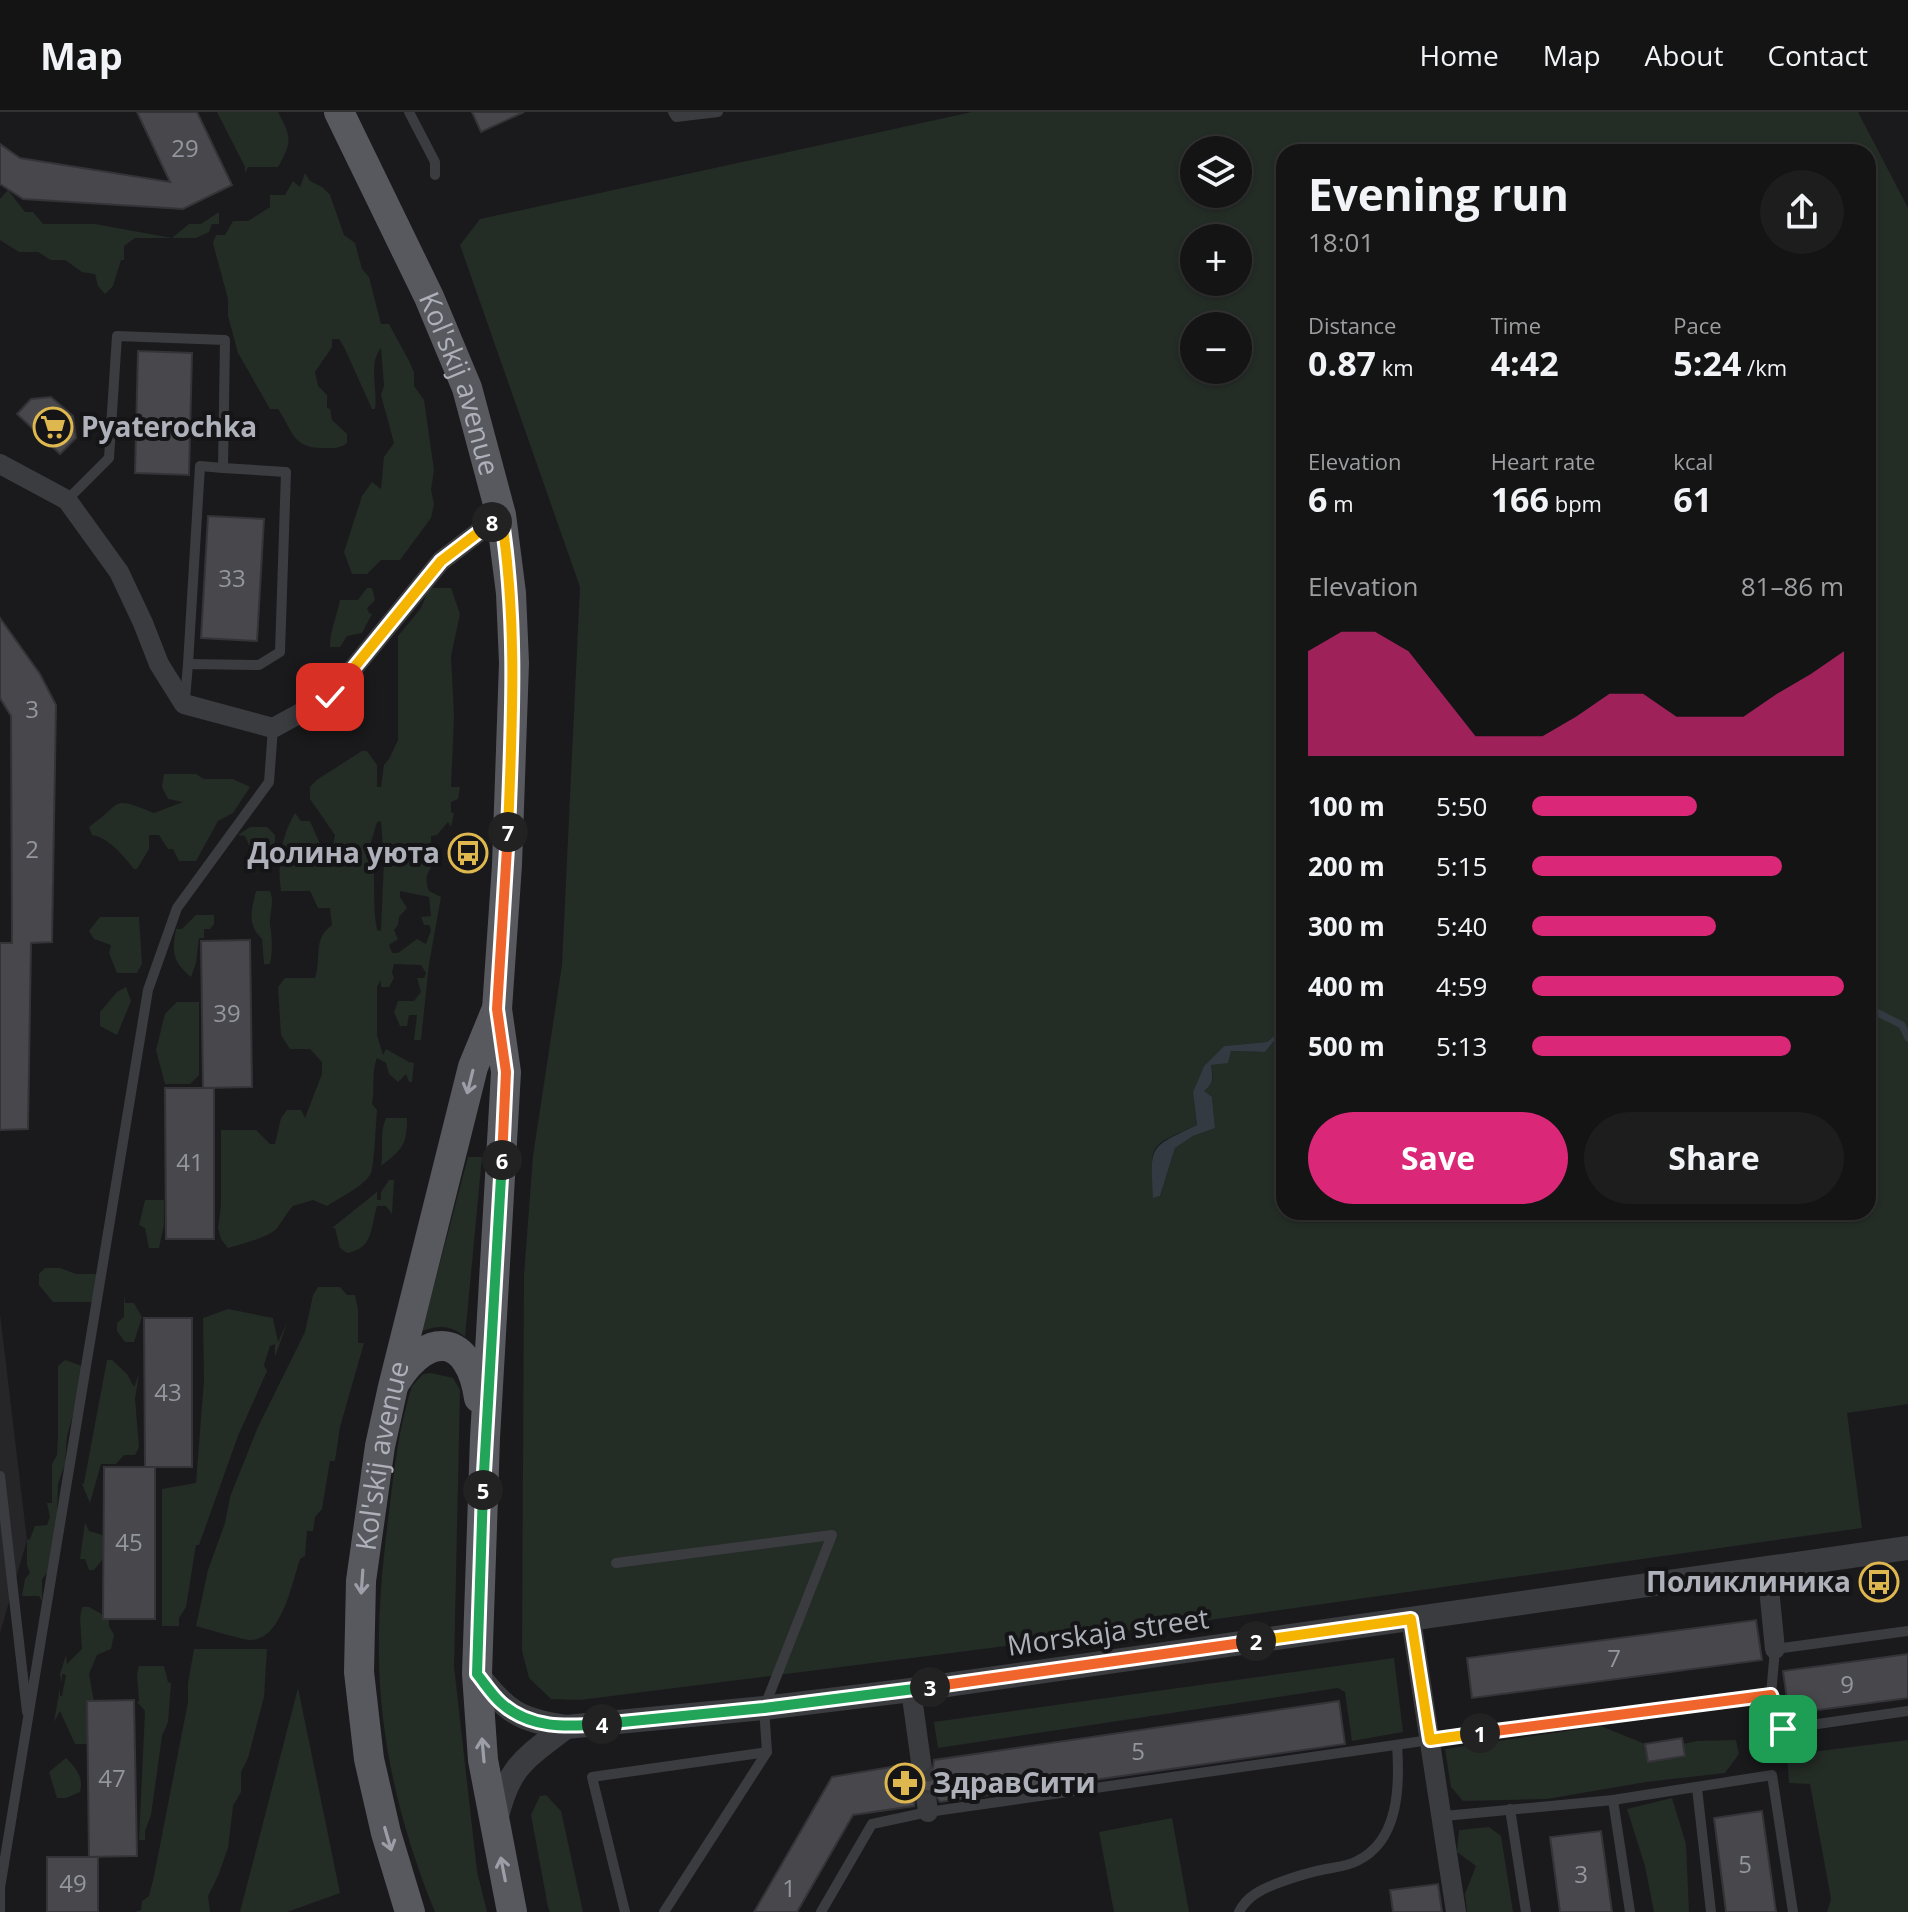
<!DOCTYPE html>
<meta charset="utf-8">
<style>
body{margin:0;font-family:"Open Sans",sans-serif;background:#1d1d1e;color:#f1f3f6;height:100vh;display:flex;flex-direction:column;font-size:30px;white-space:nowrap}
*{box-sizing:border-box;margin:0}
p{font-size:26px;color:#9d9ea0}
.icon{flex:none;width:44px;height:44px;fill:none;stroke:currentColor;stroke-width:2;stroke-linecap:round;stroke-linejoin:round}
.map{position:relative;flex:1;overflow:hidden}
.sheet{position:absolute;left:1276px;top:32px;width:600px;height:1076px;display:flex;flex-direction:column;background:#141415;border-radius:24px;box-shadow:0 2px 6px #0004,0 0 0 2px #333334}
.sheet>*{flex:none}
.controls{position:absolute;left:1180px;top:24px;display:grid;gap:16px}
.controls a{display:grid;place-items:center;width:72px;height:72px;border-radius:50%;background:#141415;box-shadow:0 2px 6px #0004,0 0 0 2px #333334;font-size:40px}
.pin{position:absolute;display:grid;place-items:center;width:68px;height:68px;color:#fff;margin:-34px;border-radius:16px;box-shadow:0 4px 12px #0006}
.km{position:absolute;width:40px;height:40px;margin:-20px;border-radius:50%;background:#222;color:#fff;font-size:22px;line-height:40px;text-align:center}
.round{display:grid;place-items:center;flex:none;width:84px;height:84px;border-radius:42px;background:#1d1d1e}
.headline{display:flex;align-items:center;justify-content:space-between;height:136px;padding:0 32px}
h1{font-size:44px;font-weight:700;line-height:60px}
.stats{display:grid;grid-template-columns:repeat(3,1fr);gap:12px;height:136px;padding:8px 32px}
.stats div{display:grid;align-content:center}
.stats b{font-size:34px;font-weight:700}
.stats small{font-size:22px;font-weight:400}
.stats p{font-size:22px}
.chart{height:224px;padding:16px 32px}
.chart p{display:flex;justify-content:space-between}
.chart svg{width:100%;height:144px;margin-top:8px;fill:#db2777;opacity:.7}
.action{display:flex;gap:16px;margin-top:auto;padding:16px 32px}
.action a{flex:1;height:92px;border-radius:48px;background:#db2777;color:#fff;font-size:32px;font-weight:700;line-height:92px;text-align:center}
.action a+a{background:#1d1d1e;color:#f1f3f6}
ul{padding:0 32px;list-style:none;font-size:26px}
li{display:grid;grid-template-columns:128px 96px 1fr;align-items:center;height:60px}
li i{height:20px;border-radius:10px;background:#db2777}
header{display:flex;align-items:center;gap:48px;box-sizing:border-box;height:112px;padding:0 40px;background:#141415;border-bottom:2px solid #333334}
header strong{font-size:38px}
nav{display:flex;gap:44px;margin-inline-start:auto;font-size:28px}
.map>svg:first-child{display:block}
</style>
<header>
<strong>Map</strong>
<nav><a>Home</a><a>Map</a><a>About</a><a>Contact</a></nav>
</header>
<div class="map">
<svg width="1908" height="1800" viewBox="0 0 1908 1800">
<rect width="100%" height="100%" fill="#1a1a1c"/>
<!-- built -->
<path fill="#262629" d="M0,1202L27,1428L0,1521Z"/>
<!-- green -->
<g fill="#242c26" fill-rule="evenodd">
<path d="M217,0H278C292,26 292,30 278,55H248L245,61V55Z"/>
<path d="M972,0H1858L1908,96V1292L1847,1301L1862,1416L1195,1510L580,1588L551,1587L529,1566L522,1539L524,1163L533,1044L562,853L580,475L460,133L480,107ZM1194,38H1238V82H1194ZM1284,40H1868V457L1872,459L1868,462V1100H1284V927L1275,928L1265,940L1231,939L1228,950L1211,953C1214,966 1214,972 1203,979L1212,985L1215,1016L1193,1024L1175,1036L1160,1084L1154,1085C1150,1031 1147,1035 1197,1013L1193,980L1204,954L1224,934L1267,930L1284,916ZM1194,126H1238V170H1194ZM1194,214H1238V258H1194Z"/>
<path d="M305,61L310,69L322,75L330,83L344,123L355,131L362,157L369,165L381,212H389L409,249L414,260V274L424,288L434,358L431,378L434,392L431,406L400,448H381L367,462H352L344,440L362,384L372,370L381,377L384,345L394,331L381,283L384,274L381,236C368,251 378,278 375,297H372L344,235L339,227H332V235L315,260L318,274L327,283V296L330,297L332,308L347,322V331C339,337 333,336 323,336C292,336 293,319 278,297H270L238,241L228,204V187L213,131L216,123H225L233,109H248L270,95V83H285L293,69L300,75Z"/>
<path d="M8,78L25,100H33L43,112H95L172,126L189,112H201L219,100V112H212L209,120L196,126H135L124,134V148H121L113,174L105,182L98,174L95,162L82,160L65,148H51L38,140H19L0,128V87Z"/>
<path d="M367,476H372L375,488L367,496L369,501L372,502L362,521L347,524L340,535H330C330,518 337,504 340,488H358Z"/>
<path d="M429,476H451L460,502L451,544L454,605L451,675H460L458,687L451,690V700L454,701L451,715L448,710L437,723L431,724V737L437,749C427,759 424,765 429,779L441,785L429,852L421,928H414L417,903H409L407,914H400L394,900L398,889H414L421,880L417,866H424L426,861L421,853L394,852L392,861L394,866L389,875H381V868L377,875V923L383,943L386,937L409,950L414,951L412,970H409L406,962L398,970L389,962L386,951L377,946C371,961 375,976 372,992L377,998C376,1009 374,1059 370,1063C361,1076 340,1085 327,1094L313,1088L293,1094C286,1101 283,1109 277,1116C270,1125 241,1132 228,1136L221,1127L218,1116L221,1094V1018H256L270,1032H275L281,1006L287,998H301L305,1006L322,962V950L310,937H290L281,923L278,875L285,866H315C322,846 312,827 332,813L330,796H318L310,779H281C277,752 281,724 295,701L301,709H310L327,748H330L335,723L310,687V675L318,667L362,639H367L377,653V675H381L384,653L389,647L398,628V524L421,496ZM381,709L384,749L381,819L377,818C372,792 376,764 372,737H369L377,710ZM400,779L429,785L431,804L421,805L424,813H429L431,818L426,832L417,827L398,841H392L389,833L398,827L394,818L398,813L399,805L407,796L400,785Z"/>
<path d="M164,662H196L204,667H233L250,675L233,701L218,709L196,749H179L173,737H168L159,723H149V737L137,757H134C123,743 109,726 92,723L89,715C124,690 110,683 154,701L183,690L168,687L162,675Z"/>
<path d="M250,715H267L275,723V737L270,749H256L245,724L238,723Z"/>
<path d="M256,779H270C275,791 269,801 270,812C272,826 273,838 270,852H264L262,827C247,812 251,799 256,779Z"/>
<path d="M196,803H214V812L210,817H204V826H199L196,851L191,865C172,849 172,840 176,817H182Z"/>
<path d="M100,805H139L142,852L137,861H117L109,841L111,833L94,827L89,819Z"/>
<path d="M126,875L131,889L117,923L100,914V900L117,880Z"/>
<path d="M177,890H199V963L190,972H165L156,938L165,902Z"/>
<path d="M386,1006H407C407,1034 402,1037 381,1054C384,1037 379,1022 386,1006Z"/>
<path d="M468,1045H482L465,1225C451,1213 439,1213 422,1219Z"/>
<path d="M389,1068H394L392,1102L386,1094H377C371,1113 374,1137 347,1141L340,1136L335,1116H332L377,1080V1088H381V1080Z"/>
<path d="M145,1088H164V1113L159,1136H149L145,1116L139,1113Z"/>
<path d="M45,1156H60L76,1162H102L96,1190H53L39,1173V1162Z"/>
<path d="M318,1175H340L347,1183H355L358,1197V1231H364L340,1315L335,1349H330L322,1397L315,1405L313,1419H307L305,1444L300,1447C292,1471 282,1527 251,1528C243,1528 207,1517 196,1514L208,1458L225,1411L230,1385L258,1315L305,1220L313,1183Z"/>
<path d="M124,1183L125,1191H134L142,1205L134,1230H125L117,1219V1211L124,1205Z"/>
<path d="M228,1197L273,1206L278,1230L287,1211L275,1245V1232L270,1234L264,1253L267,1259L238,1324L199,1433H196L186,1495L179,1506V1514H162V1377L196,1371L204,1268L203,1206Z"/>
<path d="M65,1248L82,1254L75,1296L67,1324L65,1352L58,1372L57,1405L47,1461L42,1467V1489L39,1484H22L25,1467L30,1461L27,1453V1428L30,1427L35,1414L47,1413L50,1405L47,1391H52V1352L57,1343L58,1324V1254Z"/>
<path d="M107,1248H112L127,1262L134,1275L139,1262L135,1287L139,1335L135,1343H124L116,1352H101L90,1391L82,1372L84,1371Z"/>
<path d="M431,1261L453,1266L460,1278L454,1554L477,1759L487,1800H435C402,1720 380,1632 379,1546C378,1497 383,1448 389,1400C394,1358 399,1314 412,1274L423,1262Z"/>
<path d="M85,1411L89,1419L109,1425V1458L102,1448L94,1458H89L85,1447H80Z"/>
<path d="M82,1495H89L109,1506V1514L114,1523L111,1537L97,1543L89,1562L94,1590L89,1632H75L60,1599L54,1610L60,1576V1584H62L66,1563L62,1562V1571L60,1562L66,1543L67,1552L82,1537L80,1506Z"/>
<path d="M194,1537H267L264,1585L248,1646L241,1660V1680L233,1694L228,1736L218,1764L208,1784L210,1800H135L141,1798L142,1789L149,1784L154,1764L188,1590V1571Z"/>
<path d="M1394,1546L1403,1620L1352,1629L1345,1580L1338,1576L938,1636L934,1610Z"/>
<path d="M139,1554H164L168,1570L171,1571L168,1610L162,1624L151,1703L145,1719V1728H139L145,1599L137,1590L139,1589L137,1562Z"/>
<path d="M298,1576L340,1781L287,1800H240Z"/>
<path d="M1601,1614L1645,1632L1648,1650L1684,1645L1683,1632L1697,1629L1736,1628L1739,1642L1725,1661L1646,1670L1547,1687L1463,1689L1451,1675L1445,1637Z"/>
<path d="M1908,1628V1800H1827L1831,1787L1810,1672L1789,1671L1787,1643Z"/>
<path d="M66,1646C76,1656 84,1666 80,1680L66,1686H57L49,1660Z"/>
<path d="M546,1683L561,1699L583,1800H550L548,1795L531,1703L540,1684Z"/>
<path d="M1672,1686L1686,1732L1689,1800H1654L1645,1754L1627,1697Z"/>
<path d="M1172,1706L1189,1800H1114L1099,1720Z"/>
<path d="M1489,1715L1501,1724L1513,1800H1467L1465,1782L1476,1754L1457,1740L1459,1718Z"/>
</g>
<!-- water -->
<path fill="#333a41" d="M1284,916V927L1275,928L1265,940L1231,939L1228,951L1211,953C1213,966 1214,971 1204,979L1212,985L1215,1016L1193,1024L1175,1036L1160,1084L1153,1086C1150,1032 1149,1036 1197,1013L1193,980L1204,954L1224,934L1267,930Z"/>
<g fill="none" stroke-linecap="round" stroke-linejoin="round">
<!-- stream -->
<path stroke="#333a41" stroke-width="7" d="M1868,896L1902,913L1908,926"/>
</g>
<!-- building -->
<g fill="#47474c" stroke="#343438" stroke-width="2">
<path d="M137,0H197L232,73L183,97L23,87L0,72V32L20,46L170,70Z"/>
<path d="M472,0H524L481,20Z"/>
<path d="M138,239L192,241L189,363L135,361Z"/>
<path d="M51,285L73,304L76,326L60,342L17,302L31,287Z"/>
<path d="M208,404L264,407L257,529L201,526Z"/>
<path d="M0,506L40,562L56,593L52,830L31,831L28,1017L0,1018V831H12L11,604L0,586Z"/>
<path d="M250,828L252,975L203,976L201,829Z"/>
<path d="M165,976H214V1127H166Z"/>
<path d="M144,1206H192V1355H145Z"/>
<path d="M104,1355H155V1507H103Z"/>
<path d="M1756,1508L1762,1548L1472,1586L1467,1546Z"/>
<path d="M1908,1542V1586L1789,1602L1783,1559Z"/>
<path d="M134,1588L137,1744L89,1745L87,1589Z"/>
<path d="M1339,1589L1345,1632L940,1690L933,1680L925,1679L915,1686L914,1694L853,1703L797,1800H754L832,1665L908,1652L915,1662L924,1663L933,1656L934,1648Z"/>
<path d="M1682,1626L1685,1644L1648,1650L1645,1632Z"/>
<path d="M1762,1699L1776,1800H1726L1714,1706Z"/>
<path d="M1601,1719L1612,1800H1560L1550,1725Z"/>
<rect x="47" y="1745" width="51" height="55"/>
<path d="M1438,1772L1442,1800H1393L1390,1778Z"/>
</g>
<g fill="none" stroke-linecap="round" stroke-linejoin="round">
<!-- minor-tunnel -->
<path stroke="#38383c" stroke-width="20" stroke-dasharray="20 10" stroke-linecap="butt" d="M921,1650L927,1692"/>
<!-- service -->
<g stroke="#3b3c40" stroke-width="10">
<path d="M409,0L435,50V63"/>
<path d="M673,0L676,5L718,0"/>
<path d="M67,388L109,346L117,224L225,228L223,356L286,360L280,540L259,553L188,552L185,587"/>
<path d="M188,552L200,354L223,356"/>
<path d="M0,1364L27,1600"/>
<path d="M616,1451L832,1423L764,1596L767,1640L664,1800"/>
<path d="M1908,1519L1775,1537L1771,1583L1783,1617L1908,1599"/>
<path d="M1697,1676L1711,1800"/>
<path d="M1613,1688L1630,1800"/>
<path d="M1510,1697L1526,1800"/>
<path d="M1444,1704L1613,1688L1772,1663L1793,1800"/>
<path d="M0,1800V1776L148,878L177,796L269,670L273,616"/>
<path d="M625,1800L592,1665L767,1640"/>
<path d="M821,1800L872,1712L928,1700L1430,1628L1771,1583"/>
<path d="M1239,1800C1247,1784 1262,1777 1278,1771C1294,1765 1310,1760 1326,1757C1336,1755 1348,1754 1357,1749C1399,1729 1400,1674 1397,1633"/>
</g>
<!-- minor -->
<g stroke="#3b3c40" stroke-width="20">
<path d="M0,352L67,388L119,460L143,511L159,552L184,592L273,616L330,585L441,449L501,403"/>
<path d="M1767,1456L1775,1537"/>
<path d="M1411,1507L1456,1800"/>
<path d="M911,1578L921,1650"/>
<path d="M927,1692L928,1700"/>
</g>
<!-- tertiary -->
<g stroke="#3b3c40" stroke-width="24">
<path d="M477,1562C507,1599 517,1608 566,1615L764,1596L911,1578L1908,1436"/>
<path d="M496,1708C509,1654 523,1648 566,1615"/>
</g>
<!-- primary -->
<g stroke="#58595f" stroke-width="30">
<path id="s1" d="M339,0L429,185L467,276L501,403L511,481L514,551L507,753L497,897L506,960L485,1326L477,1562L483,1648L512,1800"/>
<path d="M396,1269C429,1217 470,1223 479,1286"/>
<path id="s2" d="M410,1800L386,1721L369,1647L359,1560L361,1469L380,1334L393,1275L473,955L496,899"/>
</g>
</g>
<!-- one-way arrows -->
<defs><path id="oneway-shaft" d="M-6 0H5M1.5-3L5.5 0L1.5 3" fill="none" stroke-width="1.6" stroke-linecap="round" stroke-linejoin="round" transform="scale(2)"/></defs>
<g stroke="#9d9fa8">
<use href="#oneway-shaft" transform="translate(470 970) rotate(104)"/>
<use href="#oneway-shaft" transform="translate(362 1470) rotate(94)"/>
<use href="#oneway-shaft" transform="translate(483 1638) rotate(-95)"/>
<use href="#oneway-shaft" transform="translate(388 1727) rotate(74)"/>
<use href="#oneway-shaft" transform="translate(503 1757) rotate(-101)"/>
</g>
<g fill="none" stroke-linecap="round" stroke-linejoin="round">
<!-- split-1 casing -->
<g stroke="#fff" stroke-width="16">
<path id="split-1" d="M1480,1621L1771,1583L1783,1617"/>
</g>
<!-- split-2 casing -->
<g stroke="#fff" stroke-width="16">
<path id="split-2" d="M1256,1529L1411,1507L1430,1628L1480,1621"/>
</g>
<!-- split-3 casing -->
<g stroke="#fff" stroke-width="16">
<path id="split-3" d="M930,1575L1256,1529"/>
</g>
<!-- split-4 casing -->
<g stroke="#fff" stroke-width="16">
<path id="split-4" d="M602,1612L764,1596L930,1575"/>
</g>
<!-- split-5 casing -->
<g stroke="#fff" stroke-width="16">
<path id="split-5" d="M483,1378L477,1562C485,1572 492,1583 501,1591C530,1617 566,1615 602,1612"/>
</g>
<!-- split-6 casing -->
<g stroke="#fff" stroke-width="16">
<path id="split-6" d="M483,1378L502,1048"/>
</g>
<!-- split-7 casing -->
<g stroke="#fff" stroke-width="16">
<path id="split-7" d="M502,1048L506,960L497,897L508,720"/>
</g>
<!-- split-8 casing -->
<g stroke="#fff" stroke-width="16">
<path id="split-8" d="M492,410L501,403C518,510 512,612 508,720"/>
</g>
<!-- split-9 casing -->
<g stroke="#fff" stroke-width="16">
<path id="split-9" d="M330,585L441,449L492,410"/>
</g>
<!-- split-1 -->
<use href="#split-1" stroke="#f0652b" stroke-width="10"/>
<!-- split-2 -->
<use href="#split-2" stroke="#f5b400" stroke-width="10"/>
<!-- split-3 -->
<use href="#split-3" stroke="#f0652b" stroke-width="10"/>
<!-- split-4 -->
<use href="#split-4" stroke="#22a559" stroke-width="10"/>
<!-- split-5 -->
<use href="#split-5" stroke="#22a559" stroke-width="10"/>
<!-- split-6 -->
<use href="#split-6" stroke="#22a559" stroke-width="10"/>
<!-- split-7 -->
<use href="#split-7" stroke="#f0652b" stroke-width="10"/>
<!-- split-8 -->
<use href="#split-8" stroke="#f5b400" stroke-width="10"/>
<!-- split-9 -->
<use href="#split-9" stroke="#f5b400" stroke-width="10"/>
</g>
<!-- icons -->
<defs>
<g id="supermarket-ring" transform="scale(2)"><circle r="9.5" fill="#151517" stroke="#dfb74f" stroke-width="1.5"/><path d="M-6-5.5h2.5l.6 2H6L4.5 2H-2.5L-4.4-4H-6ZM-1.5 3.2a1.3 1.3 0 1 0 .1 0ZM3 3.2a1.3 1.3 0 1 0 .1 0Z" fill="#dfb74f"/></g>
<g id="bus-ring" transform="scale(2)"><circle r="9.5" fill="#151517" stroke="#dfb74f" stroke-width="1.5"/><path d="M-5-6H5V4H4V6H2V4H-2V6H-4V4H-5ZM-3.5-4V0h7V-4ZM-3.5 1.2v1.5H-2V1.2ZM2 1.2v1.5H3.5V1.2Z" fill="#dfb74f"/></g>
<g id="pharmacy-ring" transform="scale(2)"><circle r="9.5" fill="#151517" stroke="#dfb74f" stroke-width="1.5"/><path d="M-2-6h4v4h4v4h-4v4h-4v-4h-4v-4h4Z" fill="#dfb74f"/></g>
</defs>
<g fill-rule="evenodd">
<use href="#supermarket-ring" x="53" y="315"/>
<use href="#bus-ring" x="468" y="741"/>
<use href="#bus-ring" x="1879" y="1470"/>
<use href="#pharmacy-ring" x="905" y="1671"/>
</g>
<g text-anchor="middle" stroke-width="8" stroke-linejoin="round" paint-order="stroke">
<!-- number labels -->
<g font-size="24" fill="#94969e">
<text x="185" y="45">29</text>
<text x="232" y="475">33</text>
<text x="32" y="606">3</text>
<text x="32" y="746">2</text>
<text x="227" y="910">39</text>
<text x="190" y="1059">41</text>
<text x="168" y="1289">43</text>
<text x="129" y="1439">45</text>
<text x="1614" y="1555">7</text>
<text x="1847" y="1581">9</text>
<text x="1138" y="1648">5</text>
<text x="112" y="1675">47</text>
<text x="1745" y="1761">5</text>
<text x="1581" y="1771">3</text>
<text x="73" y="1780">49</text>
<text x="789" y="1785">1</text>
</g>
<!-- street labels -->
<g font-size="28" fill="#aeb1ba" stroke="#151517">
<text dy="10" stroke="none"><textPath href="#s1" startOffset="298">Kol'skij avenue</textPath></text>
<text dy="10" stroke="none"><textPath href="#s2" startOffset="464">Kol'skij avenue</textPath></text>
<text transform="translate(1108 1520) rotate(-8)" y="10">Morskaja street</text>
</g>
<!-- poi labels -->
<g font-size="28" font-weight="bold" fill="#aeb1ba" stroke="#151517" text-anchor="start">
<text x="81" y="325">Pyaterochka</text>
<text x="440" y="751" text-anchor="end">Долина уюта</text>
<text x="1851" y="1480" text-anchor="end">Поликлиника</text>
<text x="933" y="1681">ЗдравСити</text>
</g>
</g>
</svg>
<div class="controls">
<a><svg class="icon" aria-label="layers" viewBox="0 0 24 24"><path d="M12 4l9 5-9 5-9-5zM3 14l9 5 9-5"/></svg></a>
<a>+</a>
<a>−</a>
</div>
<div class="pin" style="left:1783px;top:1617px;background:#1e9e55"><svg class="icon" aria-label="arrive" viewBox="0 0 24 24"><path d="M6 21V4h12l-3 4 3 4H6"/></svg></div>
<div class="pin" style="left:330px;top:585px;background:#d93025"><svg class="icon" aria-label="check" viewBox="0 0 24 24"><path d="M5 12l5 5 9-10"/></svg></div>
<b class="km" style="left:1480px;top:1621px">1</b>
<b class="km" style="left:1256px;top:1529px">2</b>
<b class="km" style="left:930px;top:1575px">3</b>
<b class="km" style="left:602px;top:1612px">4</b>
<b class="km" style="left:483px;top:1378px">5</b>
<b class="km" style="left:502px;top:1048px">6</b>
<b class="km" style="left:508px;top:720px">7</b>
<b class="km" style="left:492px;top:410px">8</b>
<section class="sheet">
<div class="headline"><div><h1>Evening run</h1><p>18:01</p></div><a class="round"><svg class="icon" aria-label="share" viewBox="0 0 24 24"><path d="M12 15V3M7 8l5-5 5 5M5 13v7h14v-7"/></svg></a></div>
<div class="stats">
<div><p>Distance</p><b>0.87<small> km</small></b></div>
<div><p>Time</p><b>4:42</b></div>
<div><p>Pace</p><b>5:24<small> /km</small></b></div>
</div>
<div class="stats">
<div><p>Elevation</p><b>6<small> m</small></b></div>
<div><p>Heart rate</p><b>166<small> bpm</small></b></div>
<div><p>kcal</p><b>61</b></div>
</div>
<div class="chart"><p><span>Elevation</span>81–86 m</p>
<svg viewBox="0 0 160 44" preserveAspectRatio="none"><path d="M0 44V12L10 6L20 6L30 12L40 25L50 38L60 38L70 38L80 32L90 25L100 25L110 32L120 32L130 32L140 25L150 19L160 12V44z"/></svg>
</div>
<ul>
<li><b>100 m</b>5:50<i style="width:53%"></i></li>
<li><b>200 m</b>5:15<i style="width:80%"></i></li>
<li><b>300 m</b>5:40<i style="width:59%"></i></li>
<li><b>400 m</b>4:59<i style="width:100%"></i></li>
<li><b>500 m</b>5:13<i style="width:83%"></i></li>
</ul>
<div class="action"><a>Save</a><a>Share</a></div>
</section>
</div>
